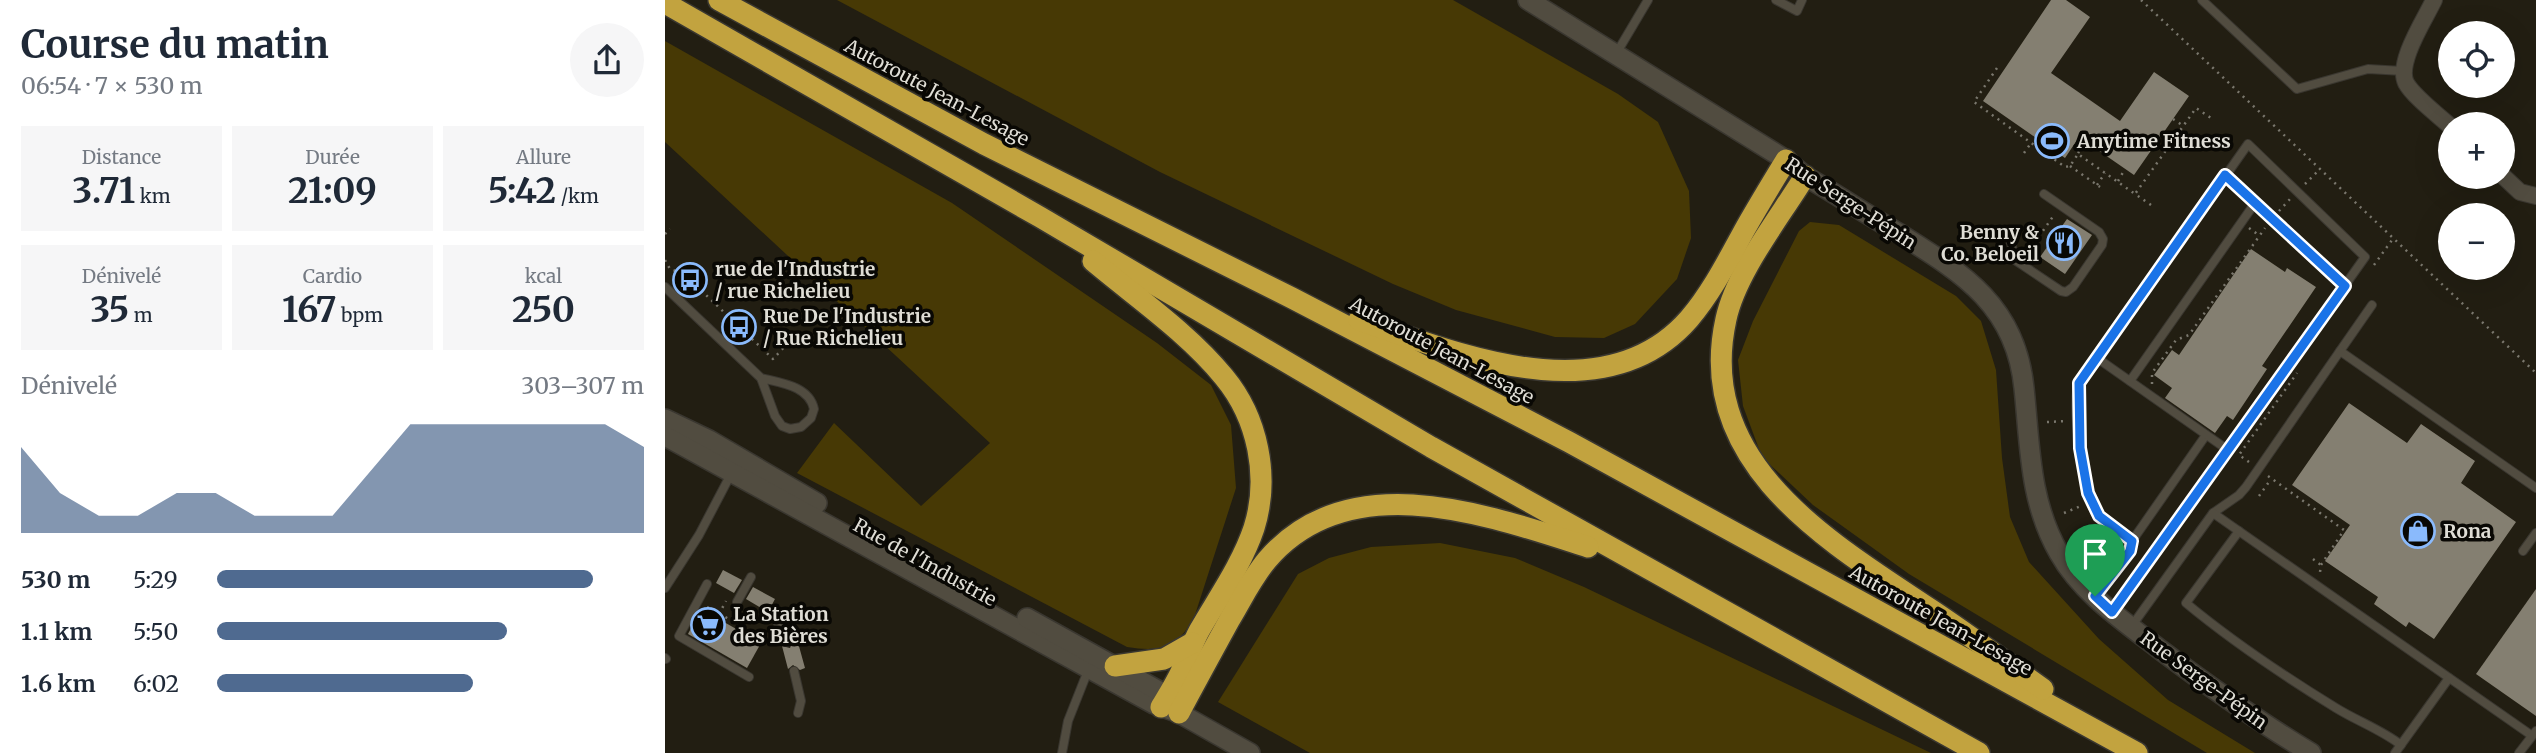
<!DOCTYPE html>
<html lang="fr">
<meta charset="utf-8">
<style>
body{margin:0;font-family:Merriweather,serif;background:#f6f6f7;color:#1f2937;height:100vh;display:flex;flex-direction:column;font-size:26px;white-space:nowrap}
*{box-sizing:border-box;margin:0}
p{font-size:23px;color:#747a83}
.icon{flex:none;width:38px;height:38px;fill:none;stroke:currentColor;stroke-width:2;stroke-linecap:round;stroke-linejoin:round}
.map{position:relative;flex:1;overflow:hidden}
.side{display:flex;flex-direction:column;background:#fff;width:665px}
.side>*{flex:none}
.buttons{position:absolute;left:1773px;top:21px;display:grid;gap:14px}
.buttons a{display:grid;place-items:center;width:77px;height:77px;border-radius:50%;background:#fff;box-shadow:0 7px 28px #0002;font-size:35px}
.pin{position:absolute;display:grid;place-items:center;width:60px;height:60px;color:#fff;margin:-72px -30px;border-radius:50% 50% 50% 0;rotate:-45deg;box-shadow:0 0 7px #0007}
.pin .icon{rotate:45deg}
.round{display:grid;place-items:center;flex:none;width:74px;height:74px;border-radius:37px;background:#f6f6f7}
.summary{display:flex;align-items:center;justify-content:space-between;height:119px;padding:0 21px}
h1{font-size:38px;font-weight:700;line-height:52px}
.metrics{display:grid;grid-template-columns:repeat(3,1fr);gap:10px;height:119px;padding:7px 21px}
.metrics div{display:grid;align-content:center;border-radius:0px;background:#f6f6f7;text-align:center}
.metrics b{font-size:35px;font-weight:700}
.metrics small{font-size:19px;font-weight:400}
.metrics p{font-size:19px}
.chart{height:196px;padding:14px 21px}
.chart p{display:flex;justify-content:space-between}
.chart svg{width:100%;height:126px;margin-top:7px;fill:#4f6a90;opacity:.7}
ul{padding:0 21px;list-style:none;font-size:23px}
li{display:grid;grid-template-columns:112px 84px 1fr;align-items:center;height:52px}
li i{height:18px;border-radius:9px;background:#4f6a90}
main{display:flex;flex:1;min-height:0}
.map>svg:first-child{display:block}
</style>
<main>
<section class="side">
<div class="summary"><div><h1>Course du matin</h1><p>06:54 · 7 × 530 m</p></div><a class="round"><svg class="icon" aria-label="share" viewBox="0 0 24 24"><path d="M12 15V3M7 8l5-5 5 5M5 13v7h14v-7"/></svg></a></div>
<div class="metrics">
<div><p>Distance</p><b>3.71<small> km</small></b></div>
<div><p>Durée</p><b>21:09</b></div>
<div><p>Allure</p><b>5:42<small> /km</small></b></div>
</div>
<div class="metrics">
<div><p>Dénivelé</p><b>35<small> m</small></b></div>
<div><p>Cardio</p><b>167<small> bpm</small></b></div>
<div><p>kcal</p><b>250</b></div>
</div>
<div class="chart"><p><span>Dénivelé</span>303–307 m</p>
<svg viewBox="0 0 160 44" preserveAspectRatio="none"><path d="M0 44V14L10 30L20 38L30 38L40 30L50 30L60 38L70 38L80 38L90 22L100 6L110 6L120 6L130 6L140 6L150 6L160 14V44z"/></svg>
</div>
<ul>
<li><b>530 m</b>5:29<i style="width:88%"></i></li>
<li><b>1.1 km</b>5:50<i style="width:68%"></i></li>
<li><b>1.6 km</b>6:02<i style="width:60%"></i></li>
</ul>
</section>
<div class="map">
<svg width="1871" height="753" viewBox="0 0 1871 753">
<rect width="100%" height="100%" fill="#221e12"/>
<!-- green -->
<g fill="#473905">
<path d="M172,0H788L953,94L993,122L1024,191L1026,238L1012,279L970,324L939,338L890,337L791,310L728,284L495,172Z"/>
<path d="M0,41L287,203L492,343L546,385L566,425L571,488L529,618C511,649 495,652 462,647L132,473L169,423L256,506L325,443L0,142Z"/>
<path d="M1145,222L1174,225L1291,296L1316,321L1331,370L1337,458L1345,517L1364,562L1434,639L1503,700L1590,753H1542L1244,574L1148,505L1097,457L1078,406L1073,360L1088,321L1134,231Z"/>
<path d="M775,543L850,558L919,587L1266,753H645L553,702L633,574L664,558L706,547Z"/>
</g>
<!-- building -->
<g fill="#847f71">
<path d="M1386,0H1401L1425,17L1386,73L1455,121L1489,72L1524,96L1469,175L1414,137L1400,158L1318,101Z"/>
<path d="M1402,219L1427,235L1400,274L1375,257Z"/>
<path d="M1586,249L1620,272L1622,268L1651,287L1597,366L1602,369L1568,420L1562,416L1550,433L1500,398L1507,388L1489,375L1507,350L1514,355Z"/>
<path d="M1684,403L1742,443L1756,424L1810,461L1796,483L1851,522L1769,639L1744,622L1741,627L1709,604L1713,597L1660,561L1685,525L1627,485Z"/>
<path d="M58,570L77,580L69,593L51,583Z"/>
<path d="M88,587L110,599L103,612L81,599Z"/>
<path d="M1871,589V716L1811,674Z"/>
<path d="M36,609L96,643L82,668L23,634Z"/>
<path d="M132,639L140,668L135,670L128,665L123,669L117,646L125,648L128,640Z"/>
</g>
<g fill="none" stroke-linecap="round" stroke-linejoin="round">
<!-- service casing -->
<g stroke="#3a3730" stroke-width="10">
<g id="service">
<path d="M1111,0L1132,11L1137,0"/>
<path d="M1537,0L1632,89L1703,69L1738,71"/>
<path d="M951,54L983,0"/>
<path d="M1560,175L1680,286"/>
<path d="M1346,242L1350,260L1396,291L1401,292L1408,287L1437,245L1438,239L1434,232L1379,194"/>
<path d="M0,287L96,378L110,416L117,426L125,429L136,427L146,418L149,409C144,386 116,383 96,378"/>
<path d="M1675,351L1707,305"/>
<path d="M1432,358L1583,144L1700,257L1563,450"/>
<path d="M1465,381L1590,203"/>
<path d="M1548,513L1574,495L1581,487L1675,351L1871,488"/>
<path d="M1574,531L1521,603C1568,642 1619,676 1671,708C1692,721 1717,730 1736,745"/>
<path d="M1858,551L1871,533"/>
<path d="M42,584L14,636L84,677"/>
<path d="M0,588L34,535L66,474"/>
<path d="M1430,596L1465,551L1467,541L1541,435"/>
<path d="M72,602L86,577"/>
<path d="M1447,612L1563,450L1432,358C1426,365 1419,372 1415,380C1405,399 1418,489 1429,509C1437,523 1454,532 1467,541"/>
<path d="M113,624L117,628L122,642"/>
<path d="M1466,627L1548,513L1866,735"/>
<path d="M0,658L1,659"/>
<path d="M129,671L136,701L133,713"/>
<path d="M397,753L403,721L424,668"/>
<path d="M1730,753L1784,678"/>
<path d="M1854,753L1871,731"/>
</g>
</g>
<!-- minor casing -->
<g stroke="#3a3730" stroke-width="18">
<g id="minor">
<path d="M1769,0C1760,19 1731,63 1741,83C1749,97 1773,115 1785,126"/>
<path d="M1838,176L1855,192L1871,196"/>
</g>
</g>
<!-- tertiary casing -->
<g stroke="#3a3730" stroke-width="22">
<g id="tertiary">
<path d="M863,0L1121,160L1140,176C1172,195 1203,215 1235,234C1299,274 1351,306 1359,388C1365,444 1364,501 1394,553C1417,594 1460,622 1497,651C1545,687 1594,722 1646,753"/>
<path d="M0,419L44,440L152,503"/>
<path d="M0,436L489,704L514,713L585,753"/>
<path d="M362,618L503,696L511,709"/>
</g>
</g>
<!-- motorway casing -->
<g stroke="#3a3730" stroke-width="24">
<g id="motorway">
<path d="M54,0L319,144L627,298L904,442L1472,753"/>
<path d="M0,3L375,217L766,447L1314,753"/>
<path d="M1140,176C1115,217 1071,272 1061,319C1029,463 1163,541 1265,609C1303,634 1340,662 1378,689"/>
<path d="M428,261C472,298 523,333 559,377C593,418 605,477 589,528C577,564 553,598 534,631C528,642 524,654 519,665C513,680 504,694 496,707"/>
<path d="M694,320C793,354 940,415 1024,319C1047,292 1063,260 1080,229C1093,206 1107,183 1121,160"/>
<path d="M450,666L499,659L527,643"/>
<path d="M514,713C531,681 548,650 565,619C577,599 587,578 602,560C684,464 823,515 923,547"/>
</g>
</g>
<!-- path -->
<g stroke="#7a776d" stroke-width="2.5" stroke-dasharray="2 5" stroke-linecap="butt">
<path d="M1476,0L1871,373"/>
<path d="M1332,68L1309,102L1400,167L1405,166L1413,154L1470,194"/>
<path d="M1508,119L1517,125"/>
<path d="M1359,153L1366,143"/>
<path d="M1413,153L1420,141"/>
<path d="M1405,166L1435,187"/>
<path d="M1453,181L1460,169"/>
<path d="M1640,184L1653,171"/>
<path d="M1432,185L1440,173"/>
<path d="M1486,205L1470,194L1531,108L1546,118"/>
<path d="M1614,211L1626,198"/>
<path d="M1584,228L1595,236"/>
<path d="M0,234L5,229"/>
<path d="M1366,248L1389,215"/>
<path d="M0,260L5,269L19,274L108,359L123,343"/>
<path d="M1709,265L1727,240"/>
<path d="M1487,384V373L1511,340L1524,335L1600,228"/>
<path d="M1382,422L1403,421"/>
<path d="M1584,462L1574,455L1632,373"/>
<path d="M1603,476L1679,530L1656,565L1655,572L1657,575"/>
<path d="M1594,496L1606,479"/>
<path d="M1399,513L1418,505"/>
<path d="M1648,559L1656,565"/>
<path d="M42,607L104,641"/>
<path d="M54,614L61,601"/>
<path d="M78,627L87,610"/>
</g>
<!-- service -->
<use href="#service" stroke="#514c40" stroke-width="8"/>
<!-- minor -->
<use href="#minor" stroke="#514c40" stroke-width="16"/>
<!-- tertiary -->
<use href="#tertiary" stroke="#514c40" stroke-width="19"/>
<!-- motorway -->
<use href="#motorway" stroke="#c2a33f" stroke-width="21"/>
</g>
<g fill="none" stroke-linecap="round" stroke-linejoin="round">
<!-- route casing -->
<g stroke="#fff" stroke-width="14">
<path id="route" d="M1560,175L1680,286L1447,612L1430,596L1465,551L1467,541L1434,516L1423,493L1415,448L1414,383Z"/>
</g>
<!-- route -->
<use href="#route" stroke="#1a73e8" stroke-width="9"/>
</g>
<!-- icons -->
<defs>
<g id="stadium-ring" transform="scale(1.75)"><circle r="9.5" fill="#090804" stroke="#8abafc" stroke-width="1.5"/><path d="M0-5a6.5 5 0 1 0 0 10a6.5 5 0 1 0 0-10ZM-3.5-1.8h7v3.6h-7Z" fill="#8abafc"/></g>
<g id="restaurant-ring" transform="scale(1.75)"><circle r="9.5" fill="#090804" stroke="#8abafc" stroke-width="1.5"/><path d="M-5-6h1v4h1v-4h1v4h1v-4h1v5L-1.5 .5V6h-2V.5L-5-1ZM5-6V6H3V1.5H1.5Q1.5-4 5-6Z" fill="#8abafc"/></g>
<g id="bus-ring" transform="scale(1.75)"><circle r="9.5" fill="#090804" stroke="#8abafc" stroke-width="1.5"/><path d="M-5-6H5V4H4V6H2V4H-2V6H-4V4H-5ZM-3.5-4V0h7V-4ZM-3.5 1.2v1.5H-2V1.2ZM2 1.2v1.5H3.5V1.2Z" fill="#8abafc"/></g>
<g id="shop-ring" transform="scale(1.75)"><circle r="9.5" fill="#090804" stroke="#8abafc" stroke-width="1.5"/><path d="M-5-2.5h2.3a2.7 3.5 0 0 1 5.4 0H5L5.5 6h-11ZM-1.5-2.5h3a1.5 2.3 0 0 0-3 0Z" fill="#8abafc"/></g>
<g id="supermarket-ring" transform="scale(1.75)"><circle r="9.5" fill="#090804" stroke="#8abafc" stroke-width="1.5"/><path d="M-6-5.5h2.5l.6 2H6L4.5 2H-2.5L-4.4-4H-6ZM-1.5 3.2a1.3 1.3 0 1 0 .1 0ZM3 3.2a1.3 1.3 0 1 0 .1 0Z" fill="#8abafc"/></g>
</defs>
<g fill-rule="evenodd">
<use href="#stadium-ring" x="1387" y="141"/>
<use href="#restaurant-ring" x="1399" y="243"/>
<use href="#bus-ring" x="25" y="280"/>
<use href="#bus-ring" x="74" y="327"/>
<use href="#shop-ring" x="1753" y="531"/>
<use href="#supermarket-ring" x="43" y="625"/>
</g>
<g text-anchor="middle" stroke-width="7" stroke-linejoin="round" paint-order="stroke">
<!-- street labels -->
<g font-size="19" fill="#dfddd5" stroke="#090804">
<text transform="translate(272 92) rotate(28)" y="7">Autoroute Jean-Lesage</text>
<text transform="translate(1186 203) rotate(33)" y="7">Rue Serge-Pépin</text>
<text transform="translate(777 350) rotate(28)" y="7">Autoroute Jean-Lesage</text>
<text transform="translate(260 562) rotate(29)" y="7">Rue de l'Industrie</text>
<text transform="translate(1276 620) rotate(29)" y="7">Autoroute Jean-Lesage</text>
<text transform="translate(1539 680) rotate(36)" y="7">Rue Serge-Pépin</text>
</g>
<!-- poi labels -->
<g font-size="19" font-weight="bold" fill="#dfddd5" stroke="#090804" text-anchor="start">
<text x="1412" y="148">Anytime Fitness</text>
<text x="1374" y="239" text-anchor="end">Benny &amp;<tspan x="1374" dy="22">Co. Beloeil</tspan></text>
<text x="50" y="276">rue de l'Industrie<tspan x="50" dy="22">/ rue Richelieu</tspan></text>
<text x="98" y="323">Rue De l'Industrie<tspan x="98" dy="22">/ Rue Richelieu</tspan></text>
<text x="1778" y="538">Rona</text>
<text x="68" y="621">La Station<tspan x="68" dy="22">des Bières</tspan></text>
</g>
</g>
</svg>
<div class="buttons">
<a><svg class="icon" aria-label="locate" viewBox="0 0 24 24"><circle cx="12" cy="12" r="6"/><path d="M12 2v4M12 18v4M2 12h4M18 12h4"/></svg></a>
<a>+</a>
<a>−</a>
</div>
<div class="pin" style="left:1430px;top:596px;background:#1e9e55"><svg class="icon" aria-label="arrive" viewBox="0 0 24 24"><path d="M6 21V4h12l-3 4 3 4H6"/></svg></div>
</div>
</main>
